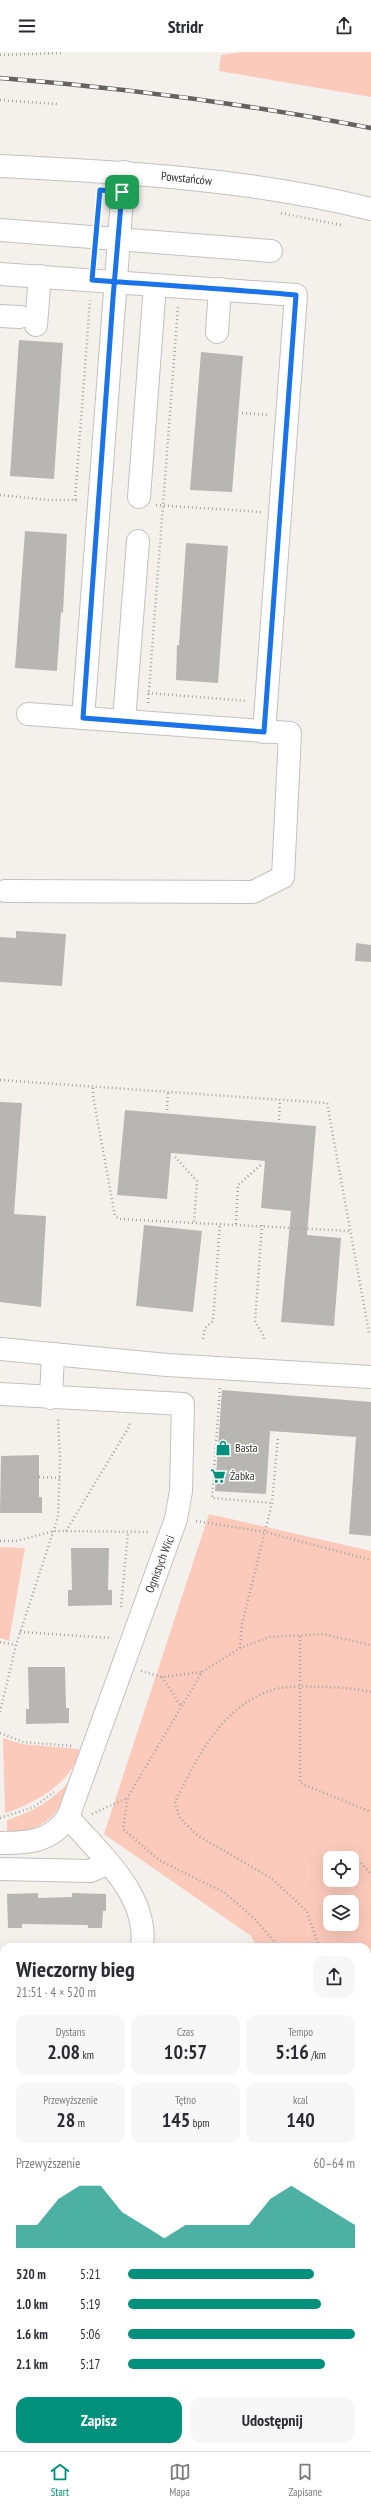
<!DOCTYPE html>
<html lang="pl">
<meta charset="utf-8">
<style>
body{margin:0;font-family:"PT Sans Narrow",sans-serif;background:#f7f7f7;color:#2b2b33;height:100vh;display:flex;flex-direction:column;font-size:15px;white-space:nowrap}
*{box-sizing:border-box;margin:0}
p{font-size:13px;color:#7c7c81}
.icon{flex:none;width:22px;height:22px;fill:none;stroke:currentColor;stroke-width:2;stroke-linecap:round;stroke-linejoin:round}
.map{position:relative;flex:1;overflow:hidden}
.sheet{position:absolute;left:0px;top:1891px;width:371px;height:508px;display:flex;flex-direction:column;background:#fff;border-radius:12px 12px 0 0;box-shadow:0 4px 16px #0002}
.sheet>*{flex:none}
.fabs{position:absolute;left:323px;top:1799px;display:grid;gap:8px}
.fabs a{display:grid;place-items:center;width:36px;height:36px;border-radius:8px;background:#fff;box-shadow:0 4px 16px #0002;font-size:20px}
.pin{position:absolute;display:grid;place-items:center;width:34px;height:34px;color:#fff;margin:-17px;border-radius:8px;box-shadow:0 2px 6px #0006}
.round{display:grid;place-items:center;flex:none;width:42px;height:42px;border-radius:12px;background:#f7f7f7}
.headline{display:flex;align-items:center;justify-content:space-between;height:68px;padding:0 16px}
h1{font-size:22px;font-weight:700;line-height:30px}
.metrics{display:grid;grid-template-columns:repeat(3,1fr);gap:6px;height:68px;padding:4px 16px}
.metrics div{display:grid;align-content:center;border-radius:10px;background:#f7f7f7;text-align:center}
.metrics b{font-size:20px;font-weight:700}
.metrics small{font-size:11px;font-weight:400}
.metrics p{font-size:11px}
.chart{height:112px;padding:8px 16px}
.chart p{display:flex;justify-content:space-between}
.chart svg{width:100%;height:72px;margin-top:4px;fill:#01907b;opacity:.7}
.action{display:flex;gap:8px;margin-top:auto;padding:8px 16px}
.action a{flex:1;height:46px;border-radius:12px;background:#01907b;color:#fff;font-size:16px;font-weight:700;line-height:46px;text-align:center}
.action a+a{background:#f7f7f7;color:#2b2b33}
ul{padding:0 16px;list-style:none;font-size:13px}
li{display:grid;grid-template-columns:64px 48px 1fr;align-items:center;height:30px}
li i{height:10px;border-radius:5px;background:#01907b}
header{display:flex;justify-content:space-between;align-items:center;height:52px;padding:0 16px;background:#fff;font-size:18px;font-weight:700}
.tabs{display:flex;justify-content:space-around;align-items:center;height:56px;border-top:1px solid #e1e1e2;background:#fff;font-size:11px;color:#7c7c81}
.tabs a{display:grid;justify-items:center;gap:2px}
.tabs .selected{color:#01907b}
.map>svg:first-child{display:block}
</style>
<header><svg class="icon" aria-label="menu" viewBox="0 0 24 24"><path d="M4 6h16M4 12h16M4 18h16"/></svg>Stridr<svg class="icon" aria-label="share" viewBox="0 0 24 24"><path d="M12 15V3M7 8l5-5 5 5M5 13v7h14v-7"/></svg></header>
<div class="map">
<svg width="371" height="2399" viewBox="0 0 371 2399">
<rect width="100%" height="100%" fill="#f4f1ed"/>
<!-- green -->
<g fill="#fbcabb" fill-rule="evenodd">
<path d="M241,0H371V45L219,19L221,3Z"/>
<path d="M209,1462L371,1499V2169L367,2171V1895H256L251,1884L104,1782ZM330,1806H352V1828H330ZM330,1850H352V1872H330Z"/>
<path d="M0,1495L25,1496L9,1589L0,1586Z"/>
<path d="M3,1686L22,1692L79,1697C76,1729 32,1753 5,1761Z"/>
<path d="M75,1723C62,1758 48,1780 7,1780V1768C37,1758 54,1748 75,1723Z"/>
<rect x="0" y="2160" width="4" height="25"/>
<rect x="0" y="2214" width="4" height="34"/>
<path d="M4,2256V2292H0V2257Z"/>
<path d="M232,2395H246L251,2399H232Z"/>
<path d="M258,2395H279L280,2398L264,2399Z"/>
</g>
<!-- building -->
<g fill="#b7b6b2">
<path d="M19,288L63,291L54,427L10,424Z"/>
<path d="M201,300L243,304L232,440L190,438Z"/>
<path d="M25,479L67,482L63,561L61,560L57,619L15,616Z"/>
<path d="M186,491L228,494L218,631L176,628L177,593H179Z"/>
<path d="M16,879L66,882L62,934L0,930V885L16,886Z"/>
<path d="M356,891L371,893V910L355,909Z"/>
<path d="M0,1050L22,1051L14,1162L46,1164L41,1255L0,1250Z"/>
<path d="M125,1058L316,1074L307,1183L341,1186L334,1274L281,1270L291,1159L261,1156L265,1109L171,1101L167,1147L117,1143Z"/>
<path d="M144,1173L202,1179L193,1260L136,1254Z"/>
<path d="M222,1338L371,1350V1484L349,1482L356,1385L270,1379L266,1442L215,1439Z"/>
<path d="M39,1403V1445H42V1461H0L1,1404Z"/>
<path d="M71,1496H109L108,1538H112V1553L68,1554V1538H72Z"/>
<path d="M28,1615H65L66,1656H69V1671L26,1672V1657H29Z"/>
<path d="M38,1841V1846L72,1845V1841L106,1842V1859H103L102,1876H88V1873L22,1872V1876H8L7,1842Z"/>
</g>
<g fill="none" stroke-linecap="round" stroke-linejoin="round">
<!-- minor casing -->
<g stroke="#c4c1bd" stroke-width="24">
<g id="minor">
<path id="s1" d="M0,114C125,120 249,127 371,157"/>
<path d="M0,178L271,199"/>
<path d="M0,222L296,243L264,680"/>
<path d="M0,264L20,265"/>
<path d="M36,273L40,224"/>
<path d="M217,280L220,237"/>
<path d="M139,445L155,233"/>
<path d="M83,666L124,120"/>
<path d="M124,669L138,489"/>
<path d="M5,839L253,840L283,825L290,681L28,662"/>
<path d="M0,1297L167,1313L371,1325"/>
<path d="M0,1342L183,1352L181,1439L176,1467L68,1765C51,1790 28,1791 0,1791"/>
<path d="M51,1346L53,1302"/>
<path d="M68,1765C99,1802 149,1842 142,1895"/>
<path d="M0,1817L90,1819L100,1815L106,1809"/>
<path d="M0,1939L4,1949"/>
<path d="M0,1995H4"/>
<path d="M0,2154H4"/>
<path d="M0,2321H4"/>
<path d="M307,2395L310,2399"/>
</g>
</g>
<!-- path -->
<g stroke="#a7a5a2" stroke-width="2.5" stroke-dasharray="1 3" stroke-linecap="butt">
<path d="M0,3L62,1"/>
<path d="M0,48L57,52"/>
<path d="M281,161L341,173"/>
<path d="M97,166L100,139"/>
<path d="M242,361L268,363"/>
<path d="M0,443L49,448H79"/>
<path d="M75,448L90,248"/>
<path d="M156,453L261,460"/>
<path d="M148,641L247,649"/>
<path d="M148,651L178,255"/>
<path d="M0,1028L327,1051L369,1281"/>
<path d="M93,1036V1044L115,1164L119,1167L350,1179"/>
<path d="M167,1058L168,1041"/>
<path d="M279,1068L280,1048"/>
<path d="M175,1105L197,1129L194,1170"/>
<path d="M236,1172L238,1133L262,1112"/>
<path d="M262,1173L255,1270L264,1284V1290"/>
<path d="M203,1287L205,1276L213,1269L220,1171"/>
<path d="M220,1336L212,1446L272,1451"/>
<path d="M39,1425L60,1426"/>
<path d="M196,1469L265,1480L371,1508"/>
<path d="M66,1479L129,1375L130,1369"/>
<path d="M0,1489H16L54,1479L150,1480"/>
<path d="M121,1555L128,1480"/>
<path d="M20,1580L112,1586"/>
<path d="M300,1584V1731L371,1760"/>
<path d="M0,1590L16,1593"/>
<path d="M240,1596L242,1572L272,1451L278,1385"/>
<path d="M141,1619L162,1625L201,1620"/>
<path d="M162,1625L181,1654"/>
<path d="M0,1660L16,1593L58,1465L60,1409L58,1365"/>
<path d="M0,1681L23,1690L72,1694"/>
<path d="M92,1762L127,1746"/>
<path d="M0,1766L34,1755L54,1740"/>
<path d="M361,1811L371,1822"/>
<path d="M279,1895L255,1867L225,1841L159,1808L123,1777L128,1745L202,1620L240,1596L270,1585L323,1582L371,1593"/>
<path d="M319,1895L307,1860L295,1848L271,1826L197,1783L179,1765L175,1750C197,1706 220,1657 269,1639C283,1634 302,1634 317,1635C335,1635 354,1636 371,1640"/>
<path d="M0,1904L4,1906"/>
<path d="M367,1929H371"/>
<path d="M367,1961L371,1962"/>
<path d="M367,2008L371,2004"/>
<path d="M367,2080L371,2079"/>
<path d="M367,2239H371"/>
<path d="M0,2253H4"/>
<path d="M367,2375H371"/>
<path d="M227,2395V2399"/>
<path d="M253,2395L258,2399"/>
</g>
<!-- minor -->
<use href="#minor" stroke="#fff" stroke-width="22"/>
<!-- rail casing -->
<g stroke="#656361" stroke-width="4.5">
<path id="rail" d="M0,26C125,36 248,52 371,76"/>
</g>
<!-- rail -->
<use href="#rail" stroke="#fff" stroke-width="3" stroke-dasharray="9" stroke-linecap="butt"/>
</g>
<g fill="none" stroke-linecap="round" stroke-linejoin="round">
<!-- route casing -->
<g stroke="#fff" stroke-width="8">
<path id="route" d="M122,140C119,175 116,211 113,246L83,666L264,680L296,243C228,237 160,233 92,228L100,138L122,140"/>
</g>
<!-- route -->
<use href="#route" stroke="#1a73e8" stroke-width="5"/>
</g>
<!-- icons -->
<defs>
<g id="shop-bare" transform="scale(1.2)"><path d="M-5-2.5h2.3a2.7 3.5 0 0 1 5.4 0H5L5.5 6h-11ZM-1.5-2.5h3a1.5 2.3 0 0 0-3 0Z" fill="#01907b" stroke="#fff" stroke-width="2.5" paint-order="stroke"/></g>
<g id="supermarket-bare" transform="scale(1.2)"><path d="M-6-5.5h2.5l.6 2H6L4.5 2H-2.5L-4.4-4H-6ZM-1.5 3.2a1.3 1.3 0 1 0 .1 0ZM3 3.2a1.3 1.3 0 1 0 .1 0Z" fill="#01907b" stroke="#fff" stroke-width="2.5" paint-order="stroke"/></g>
</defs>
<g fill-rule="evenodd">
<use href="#shop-bare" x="223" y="1396"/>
<use href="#supermarket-bare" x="218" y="1424"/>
</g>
<g text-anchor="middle" stroke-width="3" stroke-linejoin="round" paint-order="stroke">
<!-- street labels -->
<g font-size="12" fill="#333231" stroke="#fff">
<text dy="4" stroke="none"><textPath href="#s1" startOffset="187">Powstańców</textPath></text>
<text transform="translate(160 1512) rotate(-69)" y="4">Ognistych Wici</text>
</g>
<!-- poi labels -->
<g font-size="12" fill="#333231" stroke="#fff" text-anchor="start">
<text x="235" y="1400">Basta</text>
<text x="230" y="1428">Żabka</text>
</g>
</g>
</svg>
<div class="fabs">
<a><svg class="icon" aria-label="locate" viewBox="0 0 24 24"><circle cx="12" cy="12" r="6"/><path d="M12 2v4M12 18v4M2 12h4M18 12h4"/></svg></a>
<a><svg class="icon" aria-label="layers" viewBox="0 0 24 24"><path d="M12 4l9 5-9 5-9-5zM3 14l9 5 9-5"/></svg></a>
</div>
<div class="pin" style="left:122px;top:140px;background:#1e9e55"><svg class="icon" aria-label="arrive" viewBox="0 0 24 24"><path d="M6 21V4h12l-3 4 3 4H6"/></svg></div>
<section class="sheet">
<div class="headline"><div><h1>Wieczorny bieg</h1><p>21:51 · 4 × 520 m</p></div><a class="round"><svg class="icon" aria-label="share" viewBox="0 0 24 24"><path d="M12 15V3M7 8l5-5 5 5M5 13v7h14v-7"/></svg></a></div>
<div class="metrics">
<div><p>Dystans</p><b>2.08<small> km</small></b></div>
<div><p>Czas</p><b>10:57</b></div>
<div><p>Tempo</p><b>5:16<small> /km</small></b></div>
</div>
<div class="metrics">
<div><p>Przewyższenie</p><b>28<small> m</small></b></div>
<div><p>Tętno</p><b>145<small> bpm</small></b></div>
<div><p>kcal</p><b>140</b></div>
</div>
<div class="chart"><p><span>Przewyższenie</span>60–64 m</p>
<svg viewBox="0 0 160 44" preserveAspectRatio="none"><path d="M0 44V30L10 30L20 14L30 6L40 6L50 22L60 30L70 38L80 30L90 30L100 30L110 30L120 14L130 6L140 14L150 22L160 30V44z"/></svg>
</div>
<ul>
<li><b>520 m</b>5:21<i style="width:82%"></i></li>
<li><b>1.0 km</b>5:19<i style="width:85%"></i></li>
<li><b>1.6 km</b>5:06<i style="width:100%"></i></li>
<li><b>2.1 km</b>5:17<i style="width:87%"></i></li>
</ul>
<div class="action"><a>Zapisz</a><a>Udostępnij</a></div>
</section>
</div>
<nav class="tabs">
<a class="selected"><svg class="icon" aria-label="home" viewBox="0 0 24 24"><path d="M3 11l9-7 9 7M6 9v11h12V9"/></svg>Start</a>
<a><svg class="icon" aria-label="map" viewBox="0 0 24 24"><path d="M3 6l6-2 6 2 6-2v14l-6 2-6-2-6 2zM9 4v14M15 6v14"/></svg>Mapa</a>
<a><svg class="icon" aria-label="saved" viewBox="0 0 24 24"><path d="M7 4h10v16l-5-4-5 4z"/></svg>Zapisane</a>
</nav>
